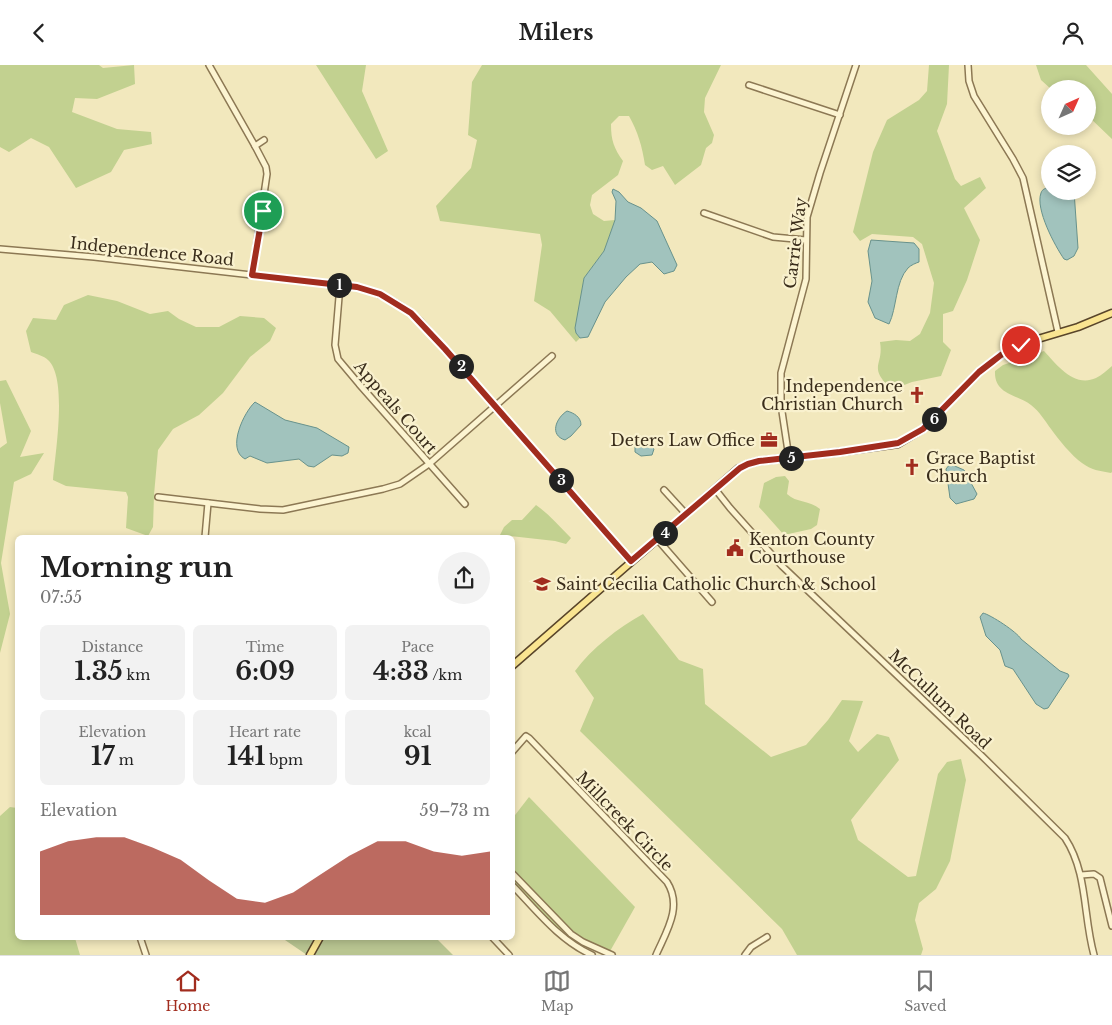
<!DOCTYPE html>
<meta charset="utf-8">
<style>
body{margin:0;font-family:"Libre Baskerville",serif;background:#f2f2f2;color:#222;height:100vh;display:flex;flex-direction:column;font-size:19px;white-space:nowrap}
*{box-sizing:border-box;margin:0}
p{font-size:16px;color:#767676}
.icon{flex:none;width:28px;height:28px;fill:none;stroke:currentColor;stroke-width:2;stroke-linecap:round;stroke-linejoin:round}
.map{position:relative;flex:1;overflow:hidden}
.side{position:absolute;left:15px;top:470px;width:500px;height:405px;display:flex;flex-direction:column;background:#fff;border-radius:8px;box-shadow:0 2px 8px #0003}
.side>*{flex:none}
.needle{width:32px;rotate:45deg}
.tools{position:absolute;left:1041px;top:15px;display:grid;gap:10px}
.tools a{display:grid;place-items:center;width:55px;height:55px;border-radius:50%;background:#fff;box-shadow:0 2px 8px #0003;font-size:25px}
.pin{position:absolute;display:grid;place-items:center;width:42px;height:42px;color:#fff;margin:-21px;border:2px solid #fff;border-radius:50%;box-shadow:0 1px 5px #0007}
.km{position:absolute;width:25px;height:25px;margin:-12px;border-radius:50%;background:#222;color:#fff;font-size:14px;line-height:25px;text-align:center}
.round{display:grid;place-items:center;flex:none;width:52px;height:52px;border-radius:26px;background:#f2f2f2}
.overview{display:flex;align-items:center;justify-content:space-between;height:85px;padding:0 25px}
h1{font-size:28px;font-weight:800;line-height:38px}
.figures{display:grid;grid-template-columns:repeat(3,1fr);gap:8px;height:85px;padding:5px 25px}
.figures div{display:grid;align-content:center;border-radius:8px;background:#f2f2f2;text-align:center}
.figures b{font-size:25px;font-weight:800}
.figures small{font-size:14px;font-weight:400}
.figures p{font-size:14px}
.chart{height:140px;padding:10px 25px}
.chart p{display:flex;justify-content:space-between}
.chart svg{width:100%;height:90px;margin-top:5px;fill:#a12c1e;opacity:.7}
header{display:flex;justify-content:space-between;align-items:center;height:65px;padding:0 25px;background:#fff;font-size:22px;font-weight:800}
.tab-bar{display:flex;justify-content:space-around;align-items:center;height:70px;border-top:1px solid #e0e0e0;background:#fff;font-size:14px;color:#767676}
.tab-bar a{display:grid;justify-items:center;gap:2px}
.tab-bar .current{color:#a12c1e}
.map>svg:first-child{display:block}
</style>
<header><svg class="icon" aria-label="back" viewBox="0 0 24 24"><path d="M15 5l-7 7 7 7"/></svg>Milers<svg class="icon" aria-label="person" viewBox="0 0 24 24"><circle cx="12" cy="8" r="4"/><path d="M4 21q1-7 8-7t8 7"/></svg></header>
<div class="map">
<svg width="1112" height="890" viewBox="0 0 1112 890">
<rect width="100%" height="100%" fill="#f2e8bd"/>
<!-- green -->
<g fill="#c2d190">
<path d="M0,0H99L103,3L134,0L135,19L97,34L75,33L72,47L117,64L151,67L152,79L124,85L111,107L76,123L49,82L31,73L9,87L0,82Z"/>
<path d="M316,0H366L362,26L388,86L376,94Z"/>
<path d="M482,0H721L705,33L704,47L714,70L712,78L706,83L701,100L675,120L663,101L652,105L645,100C642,81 638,67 629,51H619L611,59C611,76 614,83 623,96L618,110L592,130L590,140L593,149L604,156L615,155L604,186L584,213L576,268L580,273L576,277L550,246L534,236L542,180L540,169L440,156L436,141L471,103L477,75L468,70L472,17Z"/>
<path d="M929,0H949L947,39L937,66L955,114L961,121L980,112L986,123L964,143L980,175L967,215L953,246L943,249V277L951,285L941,311L912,317L899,322H889C868,301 884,300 880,277L896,275L910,276L920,269L930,248L934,218L922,179L913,172L872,169L860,176L853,167L873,87L887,55L919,35L927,26Z"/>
<path d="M1036,0H1086L1112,29V74L1088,51V24H1051L1041,15Z"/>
<path d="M88,230L117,236L150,249L168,246L179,254L196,262H219L240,251L264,253L276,263L270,276L250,292L223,328L199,350L173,364L158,385L154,430L153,462L148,471L126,463L128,432L126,427L66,421L53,415C55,389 68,313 48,295C44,291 36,289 31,287L26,266L33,253L56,255L64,240Z"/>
<path d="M1044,286C1057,300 1074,323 1096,313C1102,310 1107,305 1112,301V407L1111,408C1100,406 1091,405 1082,398C1072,391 1058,374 1051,364C1045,356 1040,347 1031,340C1017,329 994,330 995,306L1003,300Z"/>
<path d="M6,315L31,366L20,392L44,388L31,409L14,417L1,498L10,549L0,588V383L7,378L0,338V316Z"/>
<path d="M785,411L789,416L787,429C796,438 810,435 820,444L817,460L811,464L784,470L759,442L764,418L776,412Z"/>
<path d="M536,440C549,449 559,461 571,473L566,479L555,476L500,470L504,462L512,455H522Z"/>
<path d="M643,549L679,595L703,604L705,639L771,692L806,680L828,655L842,635L863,636L849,676L858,687L877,669L889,672L899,695L851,755L858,775L908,812L916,811L938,709L947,697L961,694L966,715L950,796L936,824L919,838L915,855L923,884L921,890H797L782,864L580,666L594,633L575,606C592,583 618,563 643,549Z"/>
<path d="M529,732L635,842L609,888L571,869L513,808L512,754Z"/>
<path d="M10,742L17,743L18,872L75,873L80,890H0V751Z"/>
<path d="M512,811L585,880V883L583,884L561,868L513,817Z"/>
</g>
<!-- cemetery -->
<path fill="#b9c591" d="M282,873H436L453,890H307Z"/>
<!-- water -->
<g fill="#a1c3bd" stroke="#68928c">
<path d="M1050,122V126H1074L1078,183L1074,191L1067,195L1064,194C1055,181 1035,144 1041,128C1042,124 1046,123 1050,122Z"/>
<path d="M613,124L619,127L628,137L641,143L657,156L677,200L674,206L664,209L652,197L640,199L626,212L605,237L588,272L580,273L576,268L575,263L584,213L604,186L615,155L616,136L612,127Z"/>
<path d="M871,175L914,178L919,184V197C916,198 911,200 908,203C895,217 897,243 889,259L875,253L868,237L872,216L868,186Z"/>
<path d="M255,337L285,355L317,363L349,382L348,388L342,391L332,390L314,402L308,401L299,394L267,398L250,391L245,394C226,384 244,347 255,337Z"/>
<path d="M567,346C574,348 581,352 581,360L571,371L565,375C549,370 556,353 567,346Z"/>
<path d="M642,371L654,384L652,390L641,391L635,387V378Z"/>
<path d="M950,399L964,405L977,429L974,434L956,439L950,433L946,404Z"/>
<path d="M983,548C991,550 1017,567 1021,574L1060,606L1068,609L1069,611L1048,643L1044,644L1036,639L1013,604L1005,601L1000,585L986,571L980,552Z"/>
</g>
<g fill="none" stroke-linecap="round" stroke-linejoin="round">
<!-- minor casing -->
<g stroke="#8c7854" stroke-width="8">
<g id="minor">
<path d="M209,0L255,81L266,102L267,109L252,210"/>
<path d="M968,0L969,16L974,31L1013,94L1023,113L1058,267"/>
<path d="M749,20L840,50"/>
<path d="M255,81L264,75"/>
<path d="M704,148L773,172L806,175"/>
<path d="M0,184L94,192L357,222C381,229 401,238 420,256L631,497"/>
<path d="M340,220L335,280L338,294L359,319L465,439"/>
<path d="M789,393L781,340V308L806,214L807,152L820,108L856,0"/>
<path d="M715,424L730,443L782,501L982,691L1065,773C1088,808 1083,851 1094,890"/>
<path d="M664,425L686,449"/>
<path d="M158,432L260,444L283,445L383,424L400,419L429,399L552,291"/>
<path d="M205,472L208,438"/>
<path d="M657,474L712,537"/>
<path d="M512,687L526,671L529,673L667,817C683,842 666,867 656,890"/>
<path d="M512,808L571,869L583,877L612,890"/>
<path d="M1081,810L1094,809L1100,813L1112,861"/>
<path d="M512,820C537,846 559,875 592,890"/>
<path d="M140,872L146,890"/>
<path d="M492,872L509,890"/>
<path d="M745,890L751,882L767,872"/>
</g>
</g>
<!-- major casing -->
<g stroke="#59452a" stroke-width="9">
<g id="major">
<path d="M512,601L739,403L748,399L759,396L840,387L898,379L923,364L979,307L1001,290L1021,279L1078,262L1112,248"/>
<path d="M310,890L320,872"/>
</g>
</g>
<!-- minor -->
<use href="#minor" stroke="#fcf4d1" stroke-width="5"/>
<!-- major -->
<use href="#major" stroke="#fae591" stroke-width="6"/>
</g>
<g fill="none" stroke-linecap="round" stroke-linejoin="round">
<!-- route casing -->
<g stroke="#fff" stroke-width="10">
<path id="route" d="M263,146L252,210L357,222L380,229L411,248L445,284L631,496L740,403L748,399L759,396L840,387L898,378L923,364L979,307L992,297L1001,290L1021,280"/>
</g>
<!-- route -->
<use href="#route" stroke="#a12c1e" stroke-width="6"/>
</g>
<!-- icons -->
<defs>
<g id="church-bare" transform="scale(1.35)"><path d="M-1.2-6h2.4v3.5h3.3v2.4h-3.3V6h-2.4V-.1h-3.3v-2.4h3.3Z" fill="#a12c1e" stroke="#f9f1ce" stroke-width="2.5" paint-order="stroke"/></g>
<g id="office-bare" transform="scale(1.35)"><path d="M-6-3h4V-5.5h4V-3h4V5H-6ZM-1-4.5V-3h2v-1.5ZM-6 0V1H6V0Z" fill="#a12c1e" stroke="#f9f1ce" stroke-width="2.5" paint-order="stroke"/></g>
<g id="civic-bare" transform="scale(1.35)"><path d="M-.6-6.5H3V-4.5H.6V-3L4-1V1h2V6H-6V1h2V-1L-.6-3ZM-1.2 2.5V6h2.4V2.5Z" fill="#a12c1e" stroke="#f9f1ce" stroke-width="2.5" paint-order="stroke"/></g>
<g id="school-bare" transform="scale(1.35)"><path d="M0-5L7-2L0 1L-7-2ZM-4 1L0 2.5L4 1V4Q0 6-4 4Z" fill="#a12c1e" stroke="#f9f1ce" stroke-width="2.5" paint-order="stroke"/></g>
</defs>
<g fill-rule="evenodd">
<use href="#church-bare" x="917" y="330"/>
<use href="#office-bare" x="769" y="375"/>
<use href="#church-bare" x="912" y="402"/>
<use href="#civic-bare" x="735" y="483"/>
<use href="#school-bare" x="542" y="519"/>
</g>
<g text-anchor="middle" stroke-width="4.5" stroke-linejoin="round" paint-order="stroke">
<!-- street labels -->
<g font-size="16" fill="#3a2d1b" stroke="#f9f1ce">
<text transform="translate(795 178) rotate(-83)" y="6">Carrie Way</text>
<text transform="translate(152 186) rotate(6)" y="6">Independence Road</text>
<text transform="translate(396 342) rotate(49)" y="6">Appeals Court</text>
<text transform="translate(940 634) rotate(44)" y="6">McCullum Road</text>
<text transform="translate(625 756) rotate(46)" y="6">Millcreek Circle</text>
</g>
<!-- poi labels -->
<g font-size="16" fill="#3a2d1b" stroke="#f9f1ce" text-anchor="start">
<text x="903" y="327" text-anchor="end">Independence<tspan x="903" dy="18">Christian Church</tspan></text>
<text x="755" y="381" text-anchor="end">Deters Law Office</text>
<text x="926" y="399">Grace Baptist<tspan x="926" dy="18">Church</tspan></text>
<text x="749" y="480">Kenton County<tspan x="749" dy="18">Courthouse</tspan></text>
<text x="556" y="525">Saint Cecilia Catholic Church &amp; School</text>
</g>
</g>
</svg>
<div class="tools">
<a><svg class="needle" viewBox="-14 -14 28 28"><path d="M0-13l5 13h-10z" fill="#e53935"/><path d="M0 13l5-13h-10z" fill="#767676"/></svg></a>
<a><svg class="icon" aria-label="layers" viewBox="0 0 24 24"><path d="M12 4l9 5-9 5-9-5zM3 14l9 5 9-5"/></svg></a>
</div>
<div class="pin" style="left:263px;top:146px;background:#1e9e55"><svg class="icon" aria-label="arrive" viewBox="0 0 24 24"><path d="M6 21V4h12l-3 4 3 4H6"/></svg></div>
<div class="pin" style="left:1021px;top:280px;background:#d93025"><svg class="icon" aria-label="check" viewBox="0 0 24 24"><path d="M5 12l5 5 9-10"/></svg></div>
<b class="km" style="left:339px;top:220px">1</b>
<b class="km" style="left:461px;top:301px">2</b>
<b class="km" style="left:561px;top:415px">3</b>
<b class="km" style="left:665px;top:468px">4</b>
<b class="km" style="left:791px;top:393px">5</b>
<b class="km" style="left:934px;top:354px">6</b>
<section class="side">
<div class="overview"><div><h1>Morning run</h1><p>07:55</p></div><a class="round"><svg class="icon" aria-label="share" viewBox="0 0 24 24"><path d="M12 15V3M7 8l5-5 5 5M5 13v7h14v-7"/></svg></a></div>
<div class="figures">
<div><p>Distance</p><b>1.35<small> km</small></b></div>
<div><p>Time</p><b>6:09</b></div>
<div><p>Pace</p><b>4:33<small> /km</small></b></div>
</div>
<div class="figures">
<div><p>Elevation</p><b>17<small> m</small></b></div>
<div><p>Heart rate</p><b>141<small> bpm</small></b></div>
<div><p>kcal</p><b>91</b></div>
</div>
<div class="chart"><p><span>Elevation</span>59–73 m</p>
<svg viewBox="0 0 160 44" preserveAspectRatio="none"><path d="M0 44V13L10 8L20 6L30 6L40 11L50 17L60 27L70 36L80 38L90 33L100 24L110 15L120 8L130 8L140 13L150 15L160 13V44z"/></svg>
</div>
</section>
</div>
<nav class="tab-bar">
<a class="current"><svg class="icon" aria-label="home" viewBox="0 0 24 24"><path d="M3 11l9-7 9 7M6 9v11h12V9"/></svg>Home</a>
<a><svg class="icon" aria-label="map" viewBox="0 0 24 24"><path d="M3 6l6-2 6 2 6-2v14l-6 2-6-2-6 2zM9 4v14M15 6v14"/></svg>Map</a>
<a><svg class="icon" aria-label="saved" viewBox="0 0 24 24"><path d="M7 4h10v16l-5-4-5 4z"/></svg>Saved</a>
</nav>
